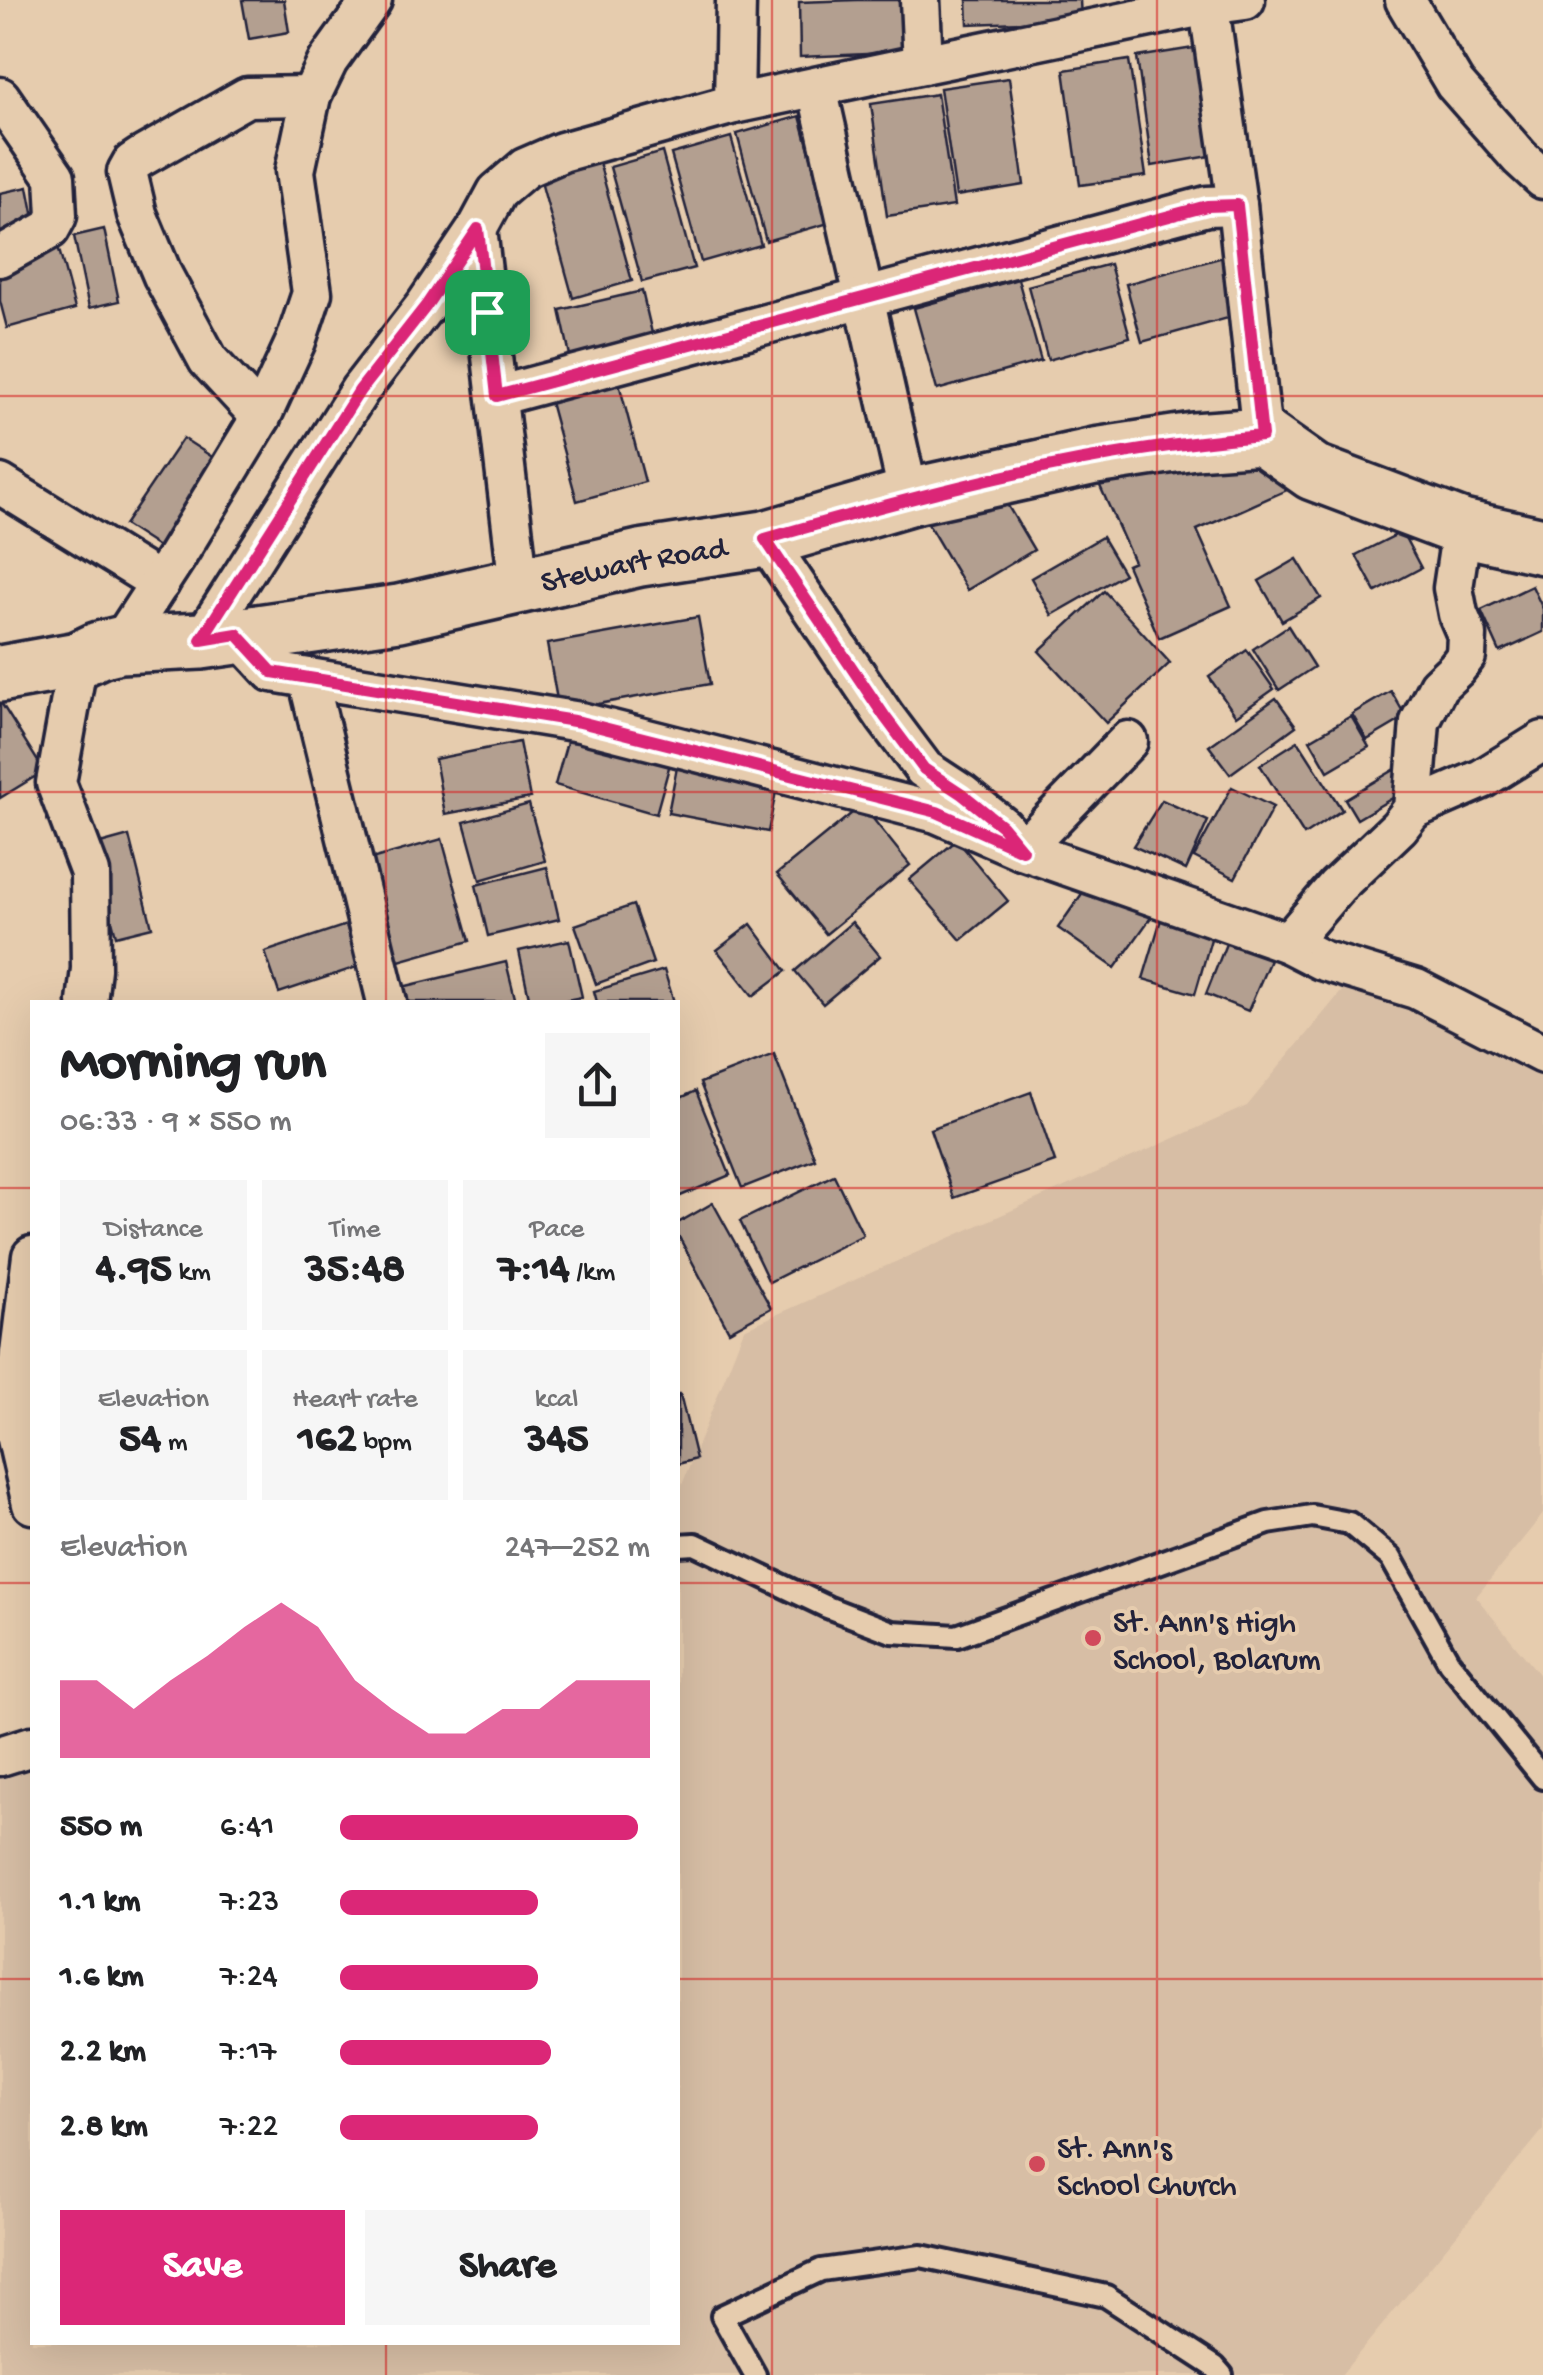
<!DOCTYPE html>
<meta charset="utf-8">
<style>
body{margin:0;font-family:"Gochi Hand",sans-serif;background:#f6f6f6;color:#202124;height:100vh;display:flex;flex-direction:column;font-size:38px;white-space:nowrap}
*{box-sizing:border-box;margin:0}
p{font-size:32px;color:#757577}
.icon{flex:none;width:55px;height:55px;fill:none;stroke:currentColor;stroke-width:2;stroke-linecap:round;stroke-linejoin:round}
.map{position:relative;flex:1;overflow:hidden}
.panel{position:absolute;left:30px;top:1000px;width:650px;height:1345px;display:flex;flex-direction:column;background:#fff;border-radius:0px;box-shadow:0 10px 40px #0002}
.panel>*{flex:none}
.pin{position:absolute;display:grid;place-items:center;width:85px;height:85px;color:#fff;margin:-42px;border-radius:20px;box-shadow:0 5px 15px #0006}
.round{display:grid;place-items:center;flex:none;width:105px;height:105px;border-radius:0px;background:#f6f6f6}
.overview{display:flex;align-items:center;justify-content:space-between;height:170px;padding:0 30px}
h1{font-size:55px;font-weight:800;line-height:75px}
.metrics{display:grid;grid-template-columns:repeat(3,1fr);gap:15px;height:170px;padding:10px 30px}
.metrics div{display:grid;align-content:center;border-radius:0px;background:#f6f6f6;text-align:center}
.metrics b{font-size:42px;font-weight:800}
.metrics small{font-size:28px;font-weight:400}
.metrics p{font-size:28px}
.chart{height:280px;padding:20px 30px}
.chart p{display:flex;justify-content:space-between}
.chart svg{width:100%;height:180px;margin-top:10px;fill:#db2777;opacity:.7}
.primary-button{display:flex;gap:20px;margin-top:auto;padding:20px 30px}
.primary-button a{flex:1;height:115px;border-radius:0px;background:#db2777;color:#fff;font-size:40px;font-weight:800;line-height:115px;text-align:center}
.primary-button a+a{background:#f6f6f6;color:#202124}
ul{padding:0 30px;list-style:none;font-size:32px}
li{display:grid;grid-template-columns:160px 120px 1fr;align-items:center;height:75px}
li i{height:25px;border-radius:12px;background:#db2777}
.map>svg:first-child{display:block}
</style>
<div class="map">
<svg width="1543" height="2375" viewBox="0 0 1543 2375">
<rect width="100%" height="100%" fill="#e6ccae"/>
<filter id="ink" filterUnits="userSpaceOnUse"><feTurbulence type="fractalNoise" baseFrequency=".01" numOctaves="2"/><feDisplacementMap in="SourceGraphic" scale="20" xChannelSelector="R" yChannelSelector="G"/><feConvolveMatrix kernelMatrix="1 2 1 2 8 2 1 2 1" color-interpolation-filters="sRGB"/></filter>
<g filter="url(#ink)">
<!-- built -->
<path fill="#d7bea5" d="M1374,952L1543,1054V1514L1476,1597L1543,1679V2130L1341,2375H0V1740L32,1732V2342H678V1495L744,1329L1247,1106Z"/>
<!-- building -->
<g fill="#b39f90" stroke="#22223b" stroke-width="2.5">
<path d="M242,0H284L289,32L249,39Z"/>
<path d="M857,0H911L912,52L800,57L799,2Z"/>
<path d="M967,0H1080L1081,20L968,24Z"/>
<path d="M1200,47L1216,155L1152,166L1137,57Z"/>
<path d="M1129,60L1146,176L1080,185L1064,70Z"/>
<path d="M1009,78L1024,185L956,196L940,88Z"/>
<path d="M937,94L954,206L887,216L871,104Z"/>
<path d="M800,116L829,223L766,241L737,134Z"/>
<path d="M731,137L761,245L701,262L671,154Z"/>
<path d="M662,152L694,268L642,282L610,167Z"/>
<path d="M599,162L632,281L573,298L540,178Z"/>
<path d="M28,187L36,228L0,236V193Z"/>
<path d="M104,229L119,301L89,308L74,236Z"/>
<path d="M58,246L75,309L7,328L0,301V262Z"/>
<path d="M1223,257L1239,315L1142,342L1126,284Z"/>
<path d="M1110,264L1130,337L1048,360L1028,286Z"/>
<path d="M1018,279L1041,361L937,390L914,308Z"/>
<path d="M642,291L656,350L573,369L560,310Z"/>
<path d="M616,372L645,482L577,501L547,391Z"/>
<path d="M183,438L217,460L158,547L124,525Z"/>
<path d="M1234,452L1307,481L1197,530L1231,606L1159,638L1127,565L1134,562L1096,477Z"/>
<path d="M995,484L1034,550L967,590L928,524Z"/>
<path d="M1402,532L1421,568L1376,592L1356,555Z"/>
<path d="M1102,537L1124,574L1052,615L1031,578Z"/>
<path d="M1297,559L1321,598L1282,621L1259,581Z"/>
<path d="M1532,586L1543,609V632L1500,652L1481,610Z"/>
<path d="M1104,591L1170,663L1106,723L1039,651Z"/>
<path d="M698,617L710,684L559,711L547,644Z"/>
<path d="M1288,626L1314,667L1279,690L1253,649Z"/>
<path d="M1247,650L1274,689L1236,716L1209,677Z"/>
<path d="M1391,691L1406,717L1367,740L1352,714Z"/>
<path d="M1276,698L1296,726L1230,774L1209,746Z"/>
<path d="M0,701L44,771L0,798Z"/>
<path d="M1351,716L1369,747L1328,771L1310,740Z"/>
<path d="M570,731L671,760L656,814L555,785Z"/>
<path d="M1298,741L1342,810L1304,835L1260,765Z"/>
<path d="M519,742L530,798L445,814L435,759Z"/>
<path d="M678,762L778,781L768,832L668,813Z"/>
<path d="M1394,770L1406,790L1357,819L1345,799Z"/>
<path d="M1232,787L1273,807L1235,878L1194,857Z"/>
<path d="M1162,800L1208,821L1186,870L1133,846Z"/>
<path d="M529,804L545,861L480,880L464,822Z"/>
<path d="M862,805L910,865L826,934L777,874Z"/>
<path d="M129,836L152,927L116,936L93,846Z"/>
<path d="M442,839L470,941L392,963L364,861Z"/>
<path d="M957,840L1008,901L961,940L909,880Z"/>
<path d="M547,867L559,919L488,936L476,885Z"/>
<path d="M1088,885L1110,891L1152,916L1115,968L1058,928Z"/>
<path d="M633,905L653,963L596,984L575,925Z"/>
<path d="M1162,916L1213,932L1195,994L1143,979Z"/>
<path d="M852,922L880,956L823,1004L795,971Z"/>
<path d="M751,924L786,971L753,996L717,950Z"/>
<path d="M346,925L360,966L279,993L265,952Z"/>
<path d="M1229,936L1273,953L1248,1011L1206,994Z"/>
<path d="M569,940L582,997L556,1002H530L519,951Z"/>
<path d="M506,962L516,1002H397L394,989Z"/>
<path d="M664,970L674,1002H597L594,991Z"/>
<path d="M774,1054L815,1159L742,1188L700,1083Z"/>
<path d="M696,1091L730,1175L678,1197V1099Z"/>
<path d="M1031,1092L1055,1162L954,1198L930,1129Z"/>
<path d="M834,1175L863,1235L769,1282L740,1221Z"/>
<path d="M713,1203L771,1308L729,1331L678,1235V1223Z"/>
<path d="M678,1394H680L696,1459L678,1464Z"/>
</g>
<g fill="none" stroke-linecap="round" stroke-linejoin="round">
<!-- lane casing -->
<g stroke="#22223b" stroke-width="28">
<g id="lane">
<path d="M678,1545L695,1544L827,1607L892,1632L957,1636L1268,1523L1312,1516L1349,1523L1391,1558L1449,1662L1543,1778"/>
<path d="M755,2375L722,2316L821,2270L921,2256L1106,2296L1215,2367L1222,2375"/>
</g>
</g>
<!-- street casing -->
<g stroke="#22223b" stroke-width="45">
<g id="street">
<path d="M920,0L923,64L1208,5L1245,0"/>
<path d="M1208,0L1237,205L1262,436"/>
<path d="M1405,0L1455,84L1520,158L1543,179"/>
<path d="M817,88L909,497"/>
<path d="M0,97L55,177L57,216L50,229L0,257"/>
<path d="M734,104L923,64"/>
<path d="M477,229L519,586"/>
<path d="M497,396L1207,206L1237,205"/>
<path d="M261,417L208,360L163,276L137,214L127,172L132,163L141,157L247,97L311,96"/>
<path d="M0,484L160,583"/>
<path d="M765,539L885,717L924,769L962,794L1002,826L1022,850L1128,741"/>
<path d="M237,634L272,672L580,722L937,813L1022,850L1288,943L1321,960L1416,989L1543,1054"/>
<path d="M201,641L360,390L425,306L477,229L497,192L525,168L562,152L734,104L736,0"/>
<path d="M119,645L175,559L261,417L296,341L312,293L295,171L311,96L328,61L372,0"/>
<path d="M78,660L56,783L90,873L91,969L87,1002"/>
<path d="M308,678L387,1002"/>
<path d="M1413,809L1482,779L1543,741"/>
<path d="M1288,943L1337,886L1399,827L1413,809L1420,722L1438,686L1456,669L1466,656L1467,635L1458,614L1453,588L1462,528"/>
<path d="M32,1256L12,1417L32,1504"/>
<path d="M0,1756L32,1746"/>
</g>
</g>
<!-- secondary casing -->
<g stroke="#22223b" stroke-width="62">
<g id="secondary">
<path id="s1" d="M0,674L78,660L99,650L119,645L201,641L399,613L640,558L765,539L909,497L1095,456L1194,441L1262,436L1313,472L1462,528L1543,546"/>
</g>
</g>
<!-- lane -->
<use href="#lane" stroke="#e6ccae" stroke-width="20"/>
<!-- street -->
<use href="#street" stroke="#e6ccae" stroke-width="38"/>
<!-- secondary -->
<use href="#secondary" stroke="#e6ccae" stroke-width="55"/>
</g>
</g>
<g fill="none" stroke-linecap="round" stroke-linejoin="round" filter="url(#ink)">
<!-- route casing -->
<g stroke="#fff" stroke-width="20">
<path id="route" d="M1237,205L1262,436C1092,449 928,492 765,539L885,717L924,769L962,794L1002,826L1022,850L937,812L580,722L272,672L237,634L201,640L360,390L426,306L478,229L497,396L1207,206Z"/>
</g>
<!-- route -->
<use href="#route" stroke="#db2777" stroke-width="12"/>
</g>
<!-- grid -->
<path fill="none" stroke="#d62828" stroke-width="2.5" stroke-opacity="0.55" d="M386,0V1002M772,0V2375M1157,0V2375M0,396H1543M0,792H1543M0,1188H32M678,1188H1543M0,1583H32M678,1583H1543M0,1979H32M678,1979H1543M386,2342V2375"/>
<!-- markers -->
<g fill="#d1495b" stroke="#e6ccae" stroke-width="4">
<circle cx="1093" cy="1638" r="10"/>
<circle cx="1037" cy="2164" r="10"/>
</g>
<g text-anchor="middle" stroke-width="8" stroke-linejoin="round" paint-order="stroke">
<!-- street labels -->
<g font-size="32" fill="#22223b" stroke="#e6ccae">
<text dy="11" stroke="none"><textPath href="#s1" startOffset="645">Stewart Road</textPath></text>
</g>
<!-- poi labels -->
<g font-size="32" fill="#22223b" stroke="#e6ccae" text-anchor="start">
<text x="1113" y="1631">St. Ann's High<tspan x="1113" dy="37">School, Bolarum</tspan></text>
<text x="1057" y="2157">St. Ann's<tspan x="1057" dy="37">School Church</tspan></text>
</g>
</g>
</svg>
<div class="pin" style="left:487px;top:312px;background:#1e9e55"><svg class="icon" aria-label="arrive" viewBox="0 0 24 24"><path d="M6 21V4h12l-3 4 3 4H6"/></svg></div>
<section class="panel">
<div class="overview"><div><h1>Morning run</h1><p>06:33 · 9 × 550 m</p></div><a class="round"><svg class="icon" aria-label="share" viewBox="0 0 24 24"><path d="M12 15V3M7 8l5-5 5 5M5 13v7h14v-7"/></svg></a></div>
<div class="metrics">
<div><p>Distance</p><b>4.95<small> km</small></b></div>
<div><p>Time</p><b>35:48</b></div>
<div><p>Pace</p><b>7:14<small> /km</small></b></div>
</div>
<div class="metrics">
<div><p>Elevation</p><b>54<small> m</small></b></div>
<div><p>Heart rate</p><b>162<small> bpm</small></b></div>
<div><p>kcal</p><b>345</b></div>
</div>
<div class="chart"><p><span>Elevation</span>247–252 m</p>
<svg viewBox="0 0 160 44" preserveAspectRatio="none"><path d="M0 44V25L10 25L20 32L30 25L40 19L50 12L60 6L70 12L80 25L90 32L100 38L110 38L120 32L130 32L140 25L150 25L160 25V44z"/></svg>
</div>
<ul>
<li><b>550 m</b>6:41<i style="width:96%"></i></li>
<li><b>1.1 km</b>7:23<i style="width:64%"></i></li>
<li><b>1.6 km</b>7:24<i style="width:64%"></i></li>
<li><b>2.2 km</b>7:17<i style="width:68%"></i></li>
<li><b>2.8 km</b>7:22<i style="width:64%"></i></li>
</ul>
<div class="primary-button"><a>Save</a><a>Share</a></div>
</section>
</div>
